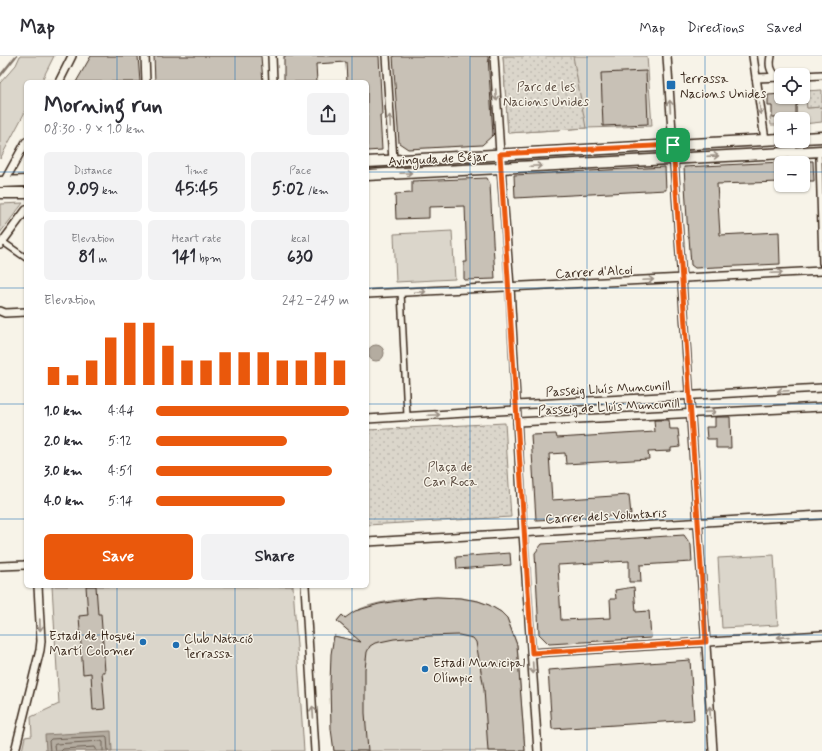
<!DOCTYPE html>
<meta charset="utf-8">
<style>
body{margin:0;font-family:Mynerve,sans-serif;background:#f2f2f3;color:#2b2b33;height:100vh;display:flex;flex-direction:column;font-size:15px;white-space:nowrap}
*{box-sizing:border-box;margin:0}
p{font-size:13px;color:#7c7c81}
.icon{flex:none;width:22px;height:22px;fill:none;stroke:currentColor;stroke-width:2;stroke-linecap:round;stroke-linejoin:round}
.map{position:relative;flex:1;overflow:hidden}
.drawer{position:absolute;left:24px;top:24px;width:345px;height:508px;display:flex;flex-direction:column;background:#fff;border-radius:6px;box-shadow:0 1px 3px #0004}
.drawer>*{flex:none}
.controls{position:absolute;left:774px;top:12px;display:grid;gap:8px}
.controls a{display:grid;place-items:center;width:36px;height:36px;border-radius:6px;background:#fff;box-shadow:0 1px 3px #0004;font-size:20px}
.pin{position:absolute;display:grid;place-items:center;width:34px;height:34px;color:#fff;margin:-17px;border-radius:8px;box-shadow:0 2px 6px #0006}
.round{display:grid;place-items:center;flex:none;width:42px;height:42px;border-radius:6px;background:#f2f2f3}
.summary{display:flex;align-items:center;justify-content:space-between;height:68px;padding:0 20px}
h1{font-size:22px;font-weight:800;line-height:30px}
.figures{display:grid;grid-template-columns:repeat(3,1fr);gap:6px;height:68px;padding:4px 20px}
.figures div{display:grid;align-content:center;border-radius:6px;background:#f2f2f3;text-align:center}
.figures b{font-size:17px;font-weight:800}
.figures small{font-size:11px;font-weight:400}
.figures p{font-size:11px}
.chart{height:112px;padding:8px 20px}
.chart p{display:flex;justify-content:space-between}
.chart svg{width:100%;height:72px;margin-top:4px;stroke:#ea580c;stroke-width:6}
.action{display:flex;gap:8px;margin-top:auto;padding:8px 20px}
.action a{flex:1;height:46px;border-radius:6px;background:#ea580c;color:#fff;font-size:16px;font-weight:800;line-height:46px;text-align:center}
.action a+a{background:#f2f2f3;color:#2b2b33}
ul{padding:0 20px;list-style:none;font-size:13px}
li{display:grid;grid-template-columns:64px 48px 1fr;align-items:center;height:30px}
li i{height:10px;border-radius:5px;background:#ea580c}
header{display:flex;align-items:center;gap:24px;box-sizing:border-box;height:56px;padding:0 20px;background:#fff;border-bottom:1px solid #e1e1e2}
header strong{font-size:19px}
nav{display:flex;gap:22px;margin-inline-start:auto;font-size:14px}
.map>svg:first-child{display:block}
</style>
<header>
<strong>Map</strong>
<nav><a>Map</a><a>Directions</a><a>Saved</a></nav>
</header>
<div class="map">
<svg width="822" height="695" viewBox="0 0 822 695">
<defs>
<pattern id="park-dots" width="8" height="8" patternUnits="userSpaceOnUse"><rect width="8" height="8" fill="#dbd6cb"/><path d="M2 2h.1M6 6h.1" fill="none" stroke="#bdb8ae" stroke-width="1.8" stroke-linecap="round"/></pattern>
</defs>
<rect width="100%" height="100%" fill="#f7f3e8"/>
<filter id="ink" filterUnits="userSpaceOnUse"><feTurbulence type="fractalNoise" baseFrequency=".025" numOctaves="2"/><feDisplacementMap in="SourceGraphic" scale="8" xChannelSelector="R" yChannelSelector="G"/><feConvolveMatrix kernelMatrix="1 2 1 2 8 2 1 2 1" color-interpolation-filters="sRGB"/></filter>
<g filter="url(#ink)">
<!-- green -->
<g fill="#dbd6cb" stroke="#8b8074">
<path d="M20,0H54L41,26H26V54L0,103V27L16,9Z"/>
<path d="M503,0H647L652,70L586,72L508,77Z"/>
<path d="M803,35H805L807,52L822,51V66L803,68V63H781V69H771L770,61L796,60V49H798V41H803Z"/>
<path d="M23,147L0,177V148Z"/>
<path d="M452,175L455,223L396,226L394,178Z"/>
<path d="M774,499L778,569L722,572L718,502Z"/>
<path d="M52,530H293L304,695H22L25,681L32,680L31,661L59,648Z"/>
<path d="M437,541L460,542L478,545L489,549L501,556L507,562L517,589L525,695H334C330,658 329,617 334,580L351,584L354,580L337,565L342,559L347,563C360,544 415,542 437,541Z"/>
</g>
<!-- park -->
<g fill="url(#park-dots)" stroke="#8b8074">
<path d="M503,0H573L586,72L508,77Z"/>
<path d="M822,34V51L807,52L805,35Z"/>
<path d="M505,367L511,461L367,469V374Z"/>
</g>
<!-- water -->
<g fill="#b4aca0" stroke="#84786c">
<circle cx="376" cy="297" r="8"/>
<path d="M111,675L112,695H46L45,679Z"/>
</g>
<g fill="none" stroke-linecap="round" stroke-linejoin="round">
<!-- shore -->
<g stroke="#6b5e52" stroke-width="1">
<path d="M50,695L49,685L51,683L106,680L107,681L108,695"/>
<path d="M55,695L54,689L56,688L101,685L103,686V695"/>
<path d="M61,695L63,693L95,691L97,695"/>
</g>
<!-- stream -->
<path stroke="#84786c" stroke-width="2.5" d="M0,20L16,0"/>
</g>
<!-- building -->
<g fill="#c8c1b6" stroke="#3b2a1e">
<path d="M91,0H138L140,26H76Z"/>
<path d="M154,0H261L263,26H155Z"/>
<path d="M284,0H379L382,59H380L382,94L367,95V26H347L346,6L316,8L317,26H284Z"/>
<path d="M393,0H488L493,79L482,89L408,93L399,87Z"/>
<path d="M646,15L648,68L603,70L601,17Z"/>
<path d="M781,38V41H798V49H796V60L772,61V50H768V39Z"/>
<path d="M803,105H813L814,125H803Z"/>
<path d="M781,106V126L717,128L720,179L779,176L780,208L695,212L691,209L689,181H688L684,111Z"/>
<path d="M665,111L666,134L515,142L514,119Z"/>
<path d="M487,122L490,128L495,223L464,224V206H467L465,150L429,151V162L396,163L395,138L412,137V125Z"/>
<path d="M715,361H730L731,392H716V383H707L706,371H715Z"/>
<path d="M654,364H669L670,373H678L680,391L671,392V395L648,396L649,403L566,408L565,397L549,398L552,444L629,439L631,459L536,464L531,379L556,378L557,382L655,376Z"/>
<path d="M684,479L691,489L692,506L640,509L641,526H629V505L558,509L561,564L611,562L610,543H616L615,534L634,531L636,556L649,555L651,582L549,588L539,578L535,497L542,488Z"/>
<path d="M510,497L511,509L457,513L456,501Z"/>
<path d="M86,530H96L98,558H101L105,616H102L105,653L93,654L91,617L83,618L79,560L88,559Z"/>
<path d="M437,541L460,542L478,545L489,549L501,556L507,562L517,589L525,695H488L484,633L476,586L473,582L459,579L429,580L394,583L375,587L370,590L367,596L365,613V657L368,695H334L331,673L330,628L331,598L334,580L361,586L337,565L342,559L345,562L355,555L379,548L417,542Z"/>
<path d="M690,604L694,664L552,673L548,614Z"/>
</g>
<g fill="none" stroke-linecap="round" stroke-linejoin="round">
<!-- pedestrian casing -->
<g stroke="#3b2a1e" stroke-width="8">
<g id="pedestrian">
<path d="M819,102L822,207"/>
<path d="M3,186L26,202"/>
<path d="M401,236L407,360"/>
</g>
</g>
<!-- minor casing -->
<g stroke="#3b2a1e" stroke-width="10">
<g id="minor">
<path d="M145,0L146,26"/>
<path d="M272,0L273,26"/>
<path d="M386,0L393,104"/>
<path d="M494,0L500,98"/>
<path d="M667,0L713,695"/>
<path d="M753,0L765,84"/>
<path d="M771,0C769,9 770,14 776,21"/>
<path d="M803,20L822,19"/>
<path d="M756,22L781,21"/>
<path d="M59,26L72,0"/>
<path d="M501,112L510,231L523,476L538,695"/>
<path d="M2,127L4,126L26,86"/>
<path d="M0,189L26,154"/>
<path d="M367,238L822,215"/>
<path d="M0,255L5,257L26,256"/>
<path d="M516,349L822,332"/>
<path d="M367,363L516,354"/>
<path d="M517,366L822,351"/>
<path d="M367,486L822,459"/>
<path d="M0,510L26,509"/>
<path d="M305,530L315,695"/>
<path d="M532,597L822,579"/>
<path d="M15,695L40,594L41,585L38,530"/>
</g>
</g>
<!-- secondary casing -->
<g stroke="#3b2a1e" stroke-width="13">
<g id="secondary">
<path d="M803,82L822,81"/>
<path d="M367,106L781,83"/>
<path d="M367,119L822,95"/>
<path d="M0,126L26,125"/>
<path d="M0,137H26"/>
</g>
</g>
<!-- pedestrian -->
<use href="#pedestrian" stroke="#f7f3e8" stroke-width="5"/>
<!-- minor -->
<use href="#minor" stroke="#f7f3e8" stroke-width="7"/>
<!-- secondary -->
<use href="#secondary" stroke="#f7f3e8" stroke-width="10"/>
</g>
<!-- one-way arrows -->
<defs><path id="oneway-shaft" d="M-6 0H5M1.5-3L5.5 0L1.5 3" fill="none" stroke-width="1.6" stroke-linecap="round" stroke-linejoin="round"/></defs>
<g stroke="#998e83">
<use href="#oneway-shaft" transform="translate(496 39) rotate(86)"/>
<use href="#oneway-shaft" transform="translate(670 50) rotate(-93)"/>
<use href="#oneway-shaft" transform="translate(760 53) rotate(83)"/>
<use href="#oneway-shaft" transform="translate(390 65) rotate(-94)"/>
<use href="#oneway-shaft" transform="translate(713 100) rotate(-2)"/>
<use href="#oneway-shaft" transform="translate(536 110) rotate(-3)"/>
<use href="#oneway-shaft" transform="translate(406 117) rotate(-3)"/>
<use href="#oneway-shaft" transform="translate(777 217) rotate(-3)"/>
<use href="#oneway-shaft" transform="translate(648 224) rotate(-3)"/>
<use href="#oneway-shaft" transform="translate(420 236) rotate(-3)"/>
<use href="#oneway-shaft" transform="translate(783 335) rotate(177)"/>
<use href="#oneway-shaft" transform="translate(710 356) rotate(-3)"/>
<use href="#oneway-shaft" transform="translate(434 359) rotate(-3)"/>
<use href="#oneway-shaft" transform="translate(40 569) rotate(88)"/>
<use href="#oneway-shaft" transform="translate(783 581) rotate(176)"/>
<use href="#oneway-shaft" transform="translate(533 612) rotate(87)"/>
<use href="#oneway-shaft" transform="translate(313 656) rotate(-94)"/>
<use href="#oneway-shaft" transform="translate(710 656) rotate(-94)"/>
</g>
</g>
<g fill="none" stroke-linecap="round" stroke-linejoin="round" filter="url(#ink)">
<!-- route casing -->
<g stroke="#fff" stroke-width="8">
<path id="route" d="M673,89L706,586L532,597C520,431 512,264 500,98Z"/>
</g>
<!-- route -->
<use href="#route" stroke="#ea580c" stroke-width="5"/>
</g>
<!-- grid -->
<path fill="none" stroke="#1f6fb2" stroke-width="1" stroke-opacity="0.55" d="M117,0V26M235,0V26M352,0V26M470,0V695M587,0V695M705,0V695M0,116H26M367,116H781M803,116H822M0,232H26M367,232H822M0,348H26M367,348H822M0,463H26M367,463H822M117,530V695M235,530V695M352,530V695M0,579H822"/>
<!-- markers -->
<g fill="#1f6fb2" stroke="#f7f3e8" stroke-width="1.5">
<rect x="666" y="24" width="10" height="10" rx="2"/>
<circle cx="143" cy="586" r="4"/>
<circle cx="176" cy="589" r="4"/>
<circle cx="425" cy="613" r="4"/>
</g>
<g text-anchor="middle" stroke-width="3" stroke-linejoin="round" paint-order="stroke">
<!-- poi labels -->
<g font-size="13" fill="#3b2a1e" stroke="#f7f3e8" text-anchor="start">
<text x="680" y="27">Terrassa<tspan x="680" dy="15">Nacions Unides</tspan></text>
<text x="135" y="584" text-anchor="end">Estadi de Hoquei<tspan x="135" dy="15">Martí Colomer</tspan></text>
<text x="184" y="587">Club Natació<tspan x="184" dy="15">Terrassa</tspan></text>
<text x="433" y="611">Estadi Municipal<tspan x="433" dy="15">Olímpic</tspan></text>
</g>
<!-- park labels -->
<g font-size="13" fill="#5b4c41" stroke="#f7f3e8">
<text x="546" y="35">Parc de les<tspan x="546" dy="15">Nacions Unides</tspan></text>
<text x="450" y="415">Plaça de<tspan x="450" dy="15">Can Roca</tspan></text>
</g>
<!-- street labels -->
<g font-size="13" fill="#3b2a1e" stroke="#f7f3e8">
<text transform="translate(438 102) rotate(-3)" y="5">Avinguda de Béjar</text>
<text transform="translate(594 215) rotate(-3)" y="5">Carrer d'Alcoi</text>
<text transform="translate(608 332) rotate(-3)" y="5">Passeig Lluís Muncunill</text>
<text transform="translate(609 350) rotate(-3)" y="5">Passeig de Lluís Muncunill</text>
<text transform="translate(606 459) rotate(-3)" y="5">Carrer dels Voluntaris</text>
</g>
</g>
</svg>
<div class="controls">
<a><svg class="icon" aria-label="locate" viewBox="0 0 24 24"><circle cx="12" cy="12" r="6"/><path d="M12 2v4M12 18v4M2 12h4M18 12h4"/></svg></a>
<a>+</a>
<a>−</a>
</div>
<div class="pin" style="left:673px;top:89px;background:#1e9e55"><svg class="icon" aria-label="arrive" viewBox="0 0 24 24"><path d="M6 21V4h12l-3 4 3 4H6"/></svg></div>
<section class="drawer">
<div class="summary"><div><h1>Morning run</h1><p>08:30 · 9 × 1.0 km</p></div><a class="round"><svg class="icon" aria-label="share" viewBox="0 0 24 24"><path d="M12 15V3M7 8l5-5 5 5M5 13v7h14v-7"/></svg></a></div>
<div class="figures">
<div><p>Distance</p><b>9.09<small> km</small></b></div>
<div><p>Time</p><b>45:45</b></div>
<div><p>Pace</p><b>5:02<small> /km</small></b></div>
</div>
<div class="figures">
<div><p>Elevation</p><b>81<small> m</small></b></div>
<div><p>Heart rate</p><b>141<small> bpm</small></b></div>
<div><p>kcal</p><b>630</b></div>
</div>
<div class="chart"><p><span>Elevation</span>242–249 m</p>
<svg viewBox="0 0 160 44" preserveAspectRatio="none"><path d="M5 44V33M15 44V38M25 44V29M35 44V15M45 44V6M55 44V6M65 44V20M75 44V29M85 44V29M95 44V24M105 44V24M115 44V24M125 44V29M135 44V29M145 44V24M155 44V29"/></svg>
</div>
<ul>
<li><b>1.0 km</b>4:44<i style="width:100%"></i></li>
<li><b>2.0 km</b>5:12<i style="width:68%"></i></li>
<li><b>3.0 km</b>4:51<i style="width:91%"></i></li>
<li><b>4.0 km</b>5:14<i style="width:67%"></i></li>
</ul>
<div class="action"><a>Save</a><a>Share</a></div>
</section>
</div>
